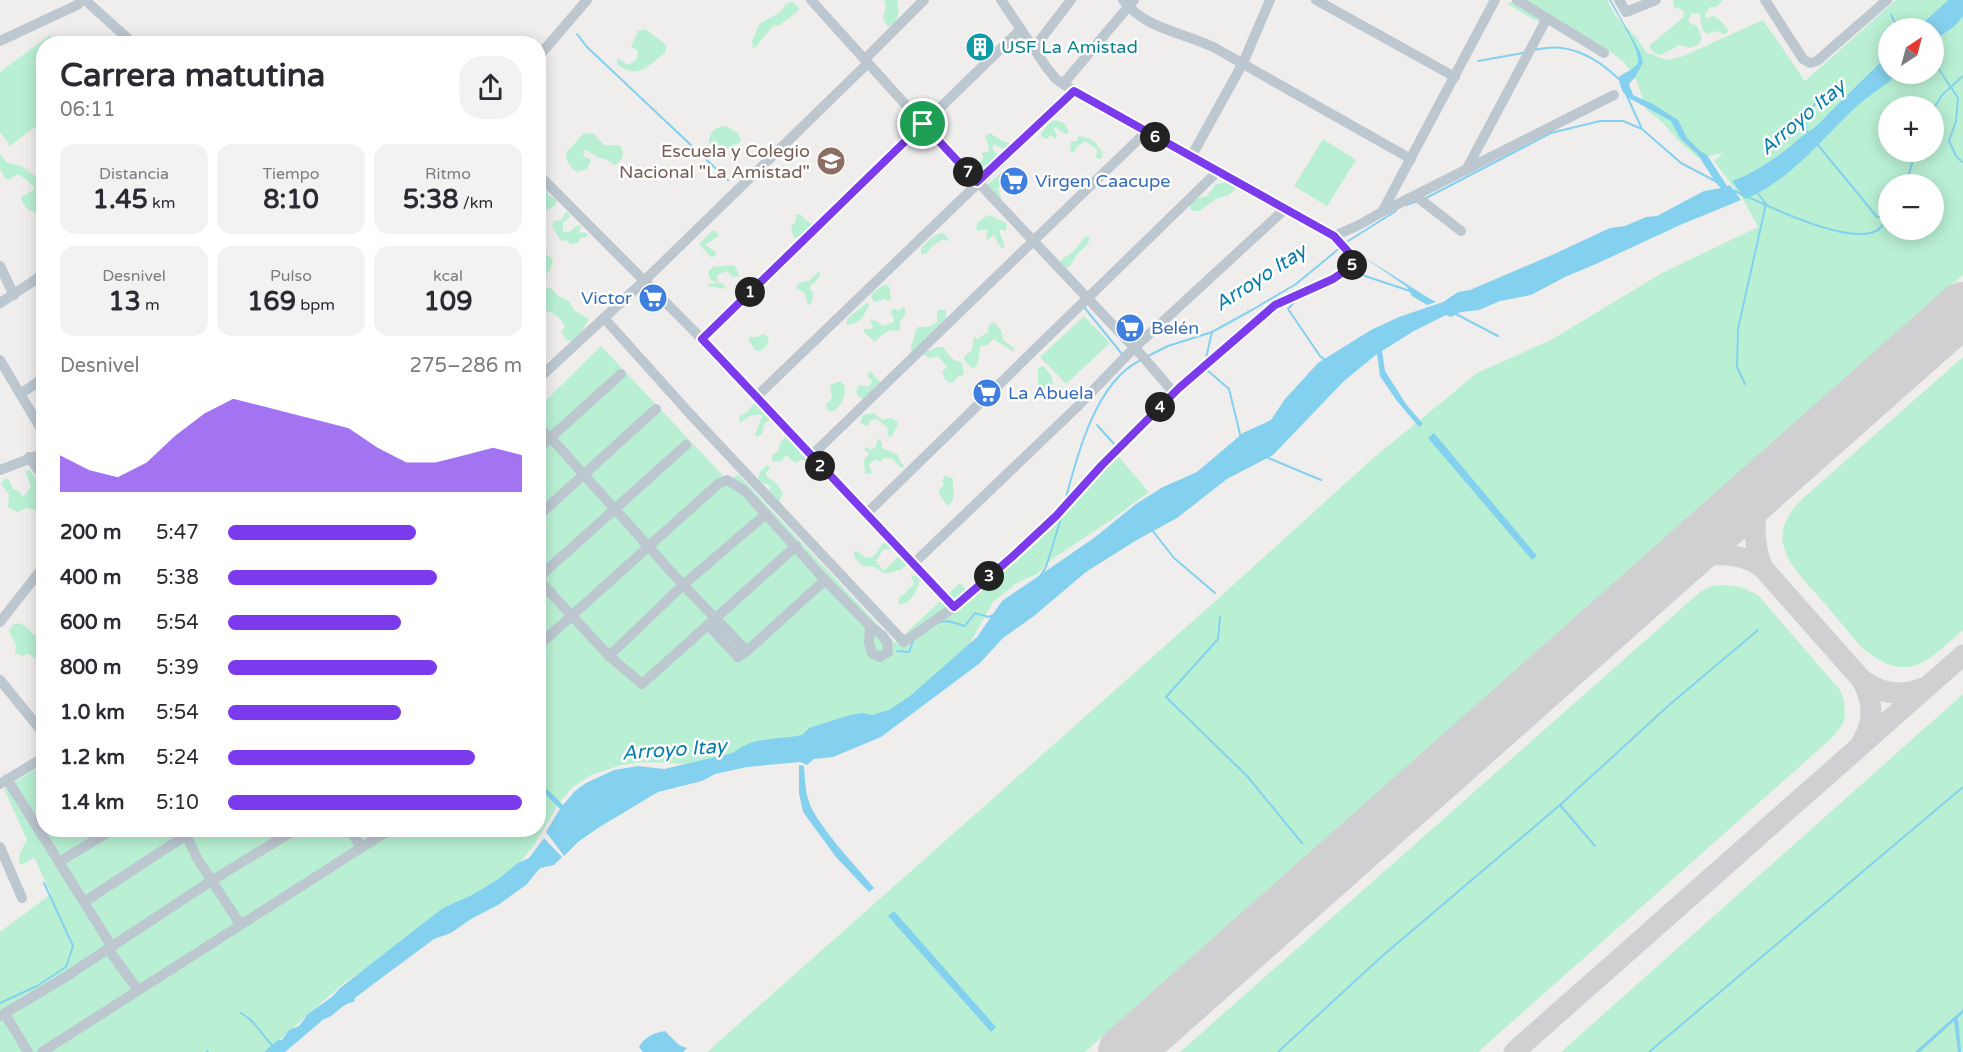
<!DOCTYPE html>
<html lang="es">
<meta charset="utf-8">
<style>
body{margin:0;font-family:"Varela Round",sans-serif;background:#f2f2f3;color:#2b2b33;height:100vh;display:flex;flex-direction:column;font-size:22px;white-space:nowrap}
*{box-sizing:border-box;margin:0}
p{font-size:20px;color:#7c7c81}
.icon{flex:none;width:33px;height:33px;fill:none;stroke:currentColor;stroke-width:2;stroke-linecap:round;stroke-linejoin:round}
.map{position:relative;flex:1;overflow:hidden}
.side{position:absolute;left:36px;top:36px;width:510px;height:801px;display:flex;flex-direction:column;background:#fff;border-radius:24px;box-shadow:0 3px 15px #0003}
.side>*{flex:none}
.needle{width:39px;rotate:36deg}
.controls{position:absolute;left:1878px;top:18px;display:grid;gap:12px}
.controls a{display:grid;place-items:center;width:66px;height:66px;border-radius:50%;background:#fff;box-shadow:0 3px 15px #0003;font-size:30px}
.pin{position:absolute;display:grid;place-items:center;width:51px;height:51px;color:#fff;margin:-26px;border:3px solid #fff;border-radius:50%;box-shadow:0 2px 6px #0007}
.km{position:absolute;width:30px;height:30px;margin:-15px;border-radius:50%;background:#222;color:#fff;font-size:16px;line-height:30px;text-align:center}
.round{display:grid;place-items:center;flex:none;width:63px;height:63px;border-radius:24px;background:#f2f2f3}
.summary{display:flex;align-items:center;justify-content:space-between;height:102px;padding:0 24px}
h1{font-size:33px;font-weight:800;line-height:45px}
.figures{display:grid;grid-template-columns:repeat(3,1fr);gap:9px;height:102px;padding:6px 24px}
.figures div{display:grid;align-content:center;border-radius:15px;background:#f2f2f3;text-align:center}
.figures b{font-size:26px;font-weight:800}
.figures small{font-size:16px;font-weight:400}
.figures p{font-size:16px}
.chart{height:168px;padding:12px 24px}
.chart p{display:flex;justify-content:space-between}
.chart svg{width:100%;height:108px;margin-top:6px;fill:#7c3aed;opacity:.7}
ul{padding:0 24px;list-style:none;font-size:20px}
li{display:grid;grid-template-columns:96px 72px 1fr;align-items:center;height:45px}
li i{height:15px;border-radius:8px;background:#7c3aed}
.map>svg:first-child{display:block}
</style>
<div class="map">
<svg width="1963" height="1052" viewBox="0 0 1963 1052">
<rect width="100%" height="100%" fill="#f0eded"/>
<!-- green -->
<g fill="#b9f0d3" fill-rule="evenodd">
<path d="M884,0H897C899,12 901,21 888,27L883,19L886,5Z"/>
<path d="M1517,0H1607L1615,15L1637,38L1646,52L1666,60L1681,57L1763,20L1805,81L1896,0H1963V275L1085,1052H707L1220,597L1371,460L1477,373L1551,340L1662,273L1758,227L1744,201L1714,161L1723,153L1698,158L1679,141L1662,122L1646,109L1637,81L1624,62L1595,41L1563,31L1535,20L1507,4ZM1888,28H1934V74H1888ZM1888,106H1934V152H1888ZM1888,184H1934V230H1888Z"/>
<path d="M1675,0H1723L1716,7H1710L1705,15L1707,18L1714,16C1719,20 1726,24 1728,31L1726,34H1723L1717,31L1708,34L1702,30L1700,14L1691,13L1688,22L1697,26L1702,38L1699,44L1690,48L1680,45L1661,55C1655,54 1650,51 1650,45L1684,17L1683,10L1674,7L1673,1Z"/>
<path d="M792,1L799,8L798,11L780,25L773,26L756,47L753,48L752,41L760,23L779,13L786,4Z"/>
<path d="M645,29L664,43L666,46L665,53C648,65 639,81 617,64V58L628,65L636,60L638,53L637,50L631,47L638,31Z"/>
<path d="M50,35L57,43L44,44L43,121L10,146L0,132V72Z"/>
<path d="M1056,120L1064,123L1069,132L1067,135L1055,127L1054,130L1057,136L1056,139L1050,135L1047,139L1042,137L1041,134C1044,128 1049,122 1056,120Z"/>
<path d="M726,126L738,133L741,139L740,142C730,148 717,153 709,143C709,131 715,127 726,126Z"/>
<path d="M587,133L594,134L604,145H618L621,147C625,155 622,162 614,165L606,159L599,158L586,150L583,152L584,156L591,160L587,169L578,172C571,169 565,161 566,153L583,134Z"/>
<path d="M990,133L1002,141L1012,144V147L1005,150L993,144V150L998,155L999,160L984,175L969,168L972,162L978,164L983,159L982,153L989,151V148L985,136Z"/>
<path d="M1079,136C1093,139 1095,141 1103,153L1102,157L1100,159L1096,158L1097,149L1085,141L1077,147L1074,153L1070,151L1071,141H1077Z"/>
<path d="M1323,139L1356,160L1327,206L1294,186Z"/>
<path d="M0,154L6,162L21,166L43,182V206L36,213L26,208L21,200L22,196L34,190V186L20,175H16L8,180L5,178L0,169Z"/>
<path d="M1007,169L1010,172L1005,181L998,188L1002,201L987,185L1001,173Z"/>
<path d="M1231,180L1236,188L1229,195L1218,198L1199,211H1192L1190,205L1194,199L1207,196L1215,185Z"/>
<path d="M539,187L547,190L548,195L557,200L555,205L545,211L539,206Z"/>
<path d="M566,212L569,214V218L563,223V232H569L578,225L581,227L579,233L585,232L588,235L586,237L581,238L577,243L570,244L568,241L560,240L552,226L554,221L561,220Z"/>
<path d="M800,214L807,221L813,224L799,240L793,236L791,226L796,221V215Z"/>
<path d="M988,215C992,216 1004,222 1007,224L1006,231L999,229C1000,236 1005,242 1004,248H1001L994,235L987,240L986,239L988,229L978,231L976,228L978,222Z"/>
<path d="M712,231H716L719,236L705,245L715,251L716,254L712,258L699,244Z"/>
<path d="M940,233H943L949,239L947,241L942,240L933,245L926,254H921V248L932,237Z"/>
<path d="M1087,236L1090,237C1088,246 1084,247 1078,253C1073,259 1073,265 1066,268L1060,262L1064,257C1076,254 1078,242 1087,236Z"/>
<path d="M539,248C542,255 549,254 553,260L550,270L539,282Z"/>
<path d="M734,265L740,276L733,277L726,271L717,275L718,283H723L726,289L708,286V284L717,283L710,279L708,272L713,267Z"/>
<path d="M818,272L820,273V276L809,288L813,292L812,302L808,306L805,293L796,288L799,283L809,281Z"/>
<path d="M885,284C891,286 890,293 891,299L888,301L884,299L875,302L871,298L872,293Z"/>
<path d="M544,287L551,288L557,295L569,301L574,310L589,319L582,331L581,337L574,342L567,340L561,332L565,326C560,316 550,308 539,313L538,290Z"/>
<path d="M868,302L869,305C864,316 860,324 847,325V319Z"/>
<path d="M904,306L906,313L900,322V331C889,328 882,334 875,342L863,331L864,329H871L873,327L870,321L871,320L877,321L883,326L894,322V319L890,311L895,309L898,311Z"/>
<path d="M939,310H946C949,326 926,340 915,351L911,352C910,343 916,338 915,330L918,327C925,327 931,327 937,322V312Z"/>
<path d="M1084,316L1110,343L1066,384L1040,357Z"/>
<path d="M994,322L1001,330L1003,340L1014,348V352L994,339L987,345L980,346L978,363L973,369L964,360V357L972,350L974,337L977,339L988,332L989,325Z"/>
<path d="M763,334L769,337L767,345L762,350L756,351L748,339L750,337H757Z"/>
<path d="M601,346L729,482L738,474L895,643L960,583L971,595L1117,455L1149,492L1114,518L1051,560L1037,574L1017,583L993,602L970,643L958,658L888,718L690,764L642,762L621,765L591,775L572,788L559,803L533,847L522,860L488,889L345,982L266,1052H0V932L51,894L34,857L22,865L19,863L20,853L27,840L4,789L43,764L44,830H538L539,407Z"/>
<path d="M936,347H943C948,354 952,361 961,362L964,372L963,375L957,377L954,382L950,383L945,379L942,372L947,367L938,356L929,358L923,354L927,350L930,351Z"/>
<path d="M1963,357V630C1924,664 1908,685 1861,647C1847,630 1833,613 1818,596C1791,565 1763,539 1801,500Z"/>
<path d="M1043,366L1051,375L1053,384L1049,390L1043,391L1038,389V368Z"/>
<path d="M871,372L880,382L865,398L862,399L857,395L856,391L859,385L869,387L872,381L867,376L868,373Z"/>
<path d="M840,381L845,386C845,398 842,406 832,412L828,410L825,405L832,398L830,385Z"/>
<path d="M753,404C759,404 769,414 770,420L764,424L762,434L757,437L755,435L762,416L760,414L748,417L740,423L739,417L748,412Z"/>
<path d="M874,413L882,420L891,418L897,421L898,425L891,437L888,436L887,427L877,419L871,420L868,426L860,423L863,415Z"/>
<path d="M786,437L792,438L794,445L800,449L799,452L807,458L808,461L801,460L795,463L786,455L782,461L772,462V455L779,450L780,443Z"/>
<path d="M878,439L882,442V448L898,455L900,462L904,465L903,468L900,467L893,459L884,458L880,462L876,459L869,464L872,473L865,474L864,460L869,454L864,449L867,447L870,450L875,448Z"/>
<path d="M768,465L770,468L766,473V476L776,483L783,493L779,502L769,496L770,486L760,482L758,478L761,470Z"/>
<path d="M29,470C34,474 35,480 41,484C41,492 44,499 43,507L40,506L37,511L26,508L17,512L8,507L9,495L1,483L6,478L9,480L13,489L19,491L23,497L31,487L25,471Z"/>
<path d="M945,475L953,479C952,489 957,500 948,506L939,494L940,488L944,486L942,481Z"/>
<path d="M885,542L889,544L892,549L883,550L876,561L882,569L885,570L899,556L907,564L902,569L886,574L874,567L862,566L854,556V552L857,551C875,568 875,549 885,542Z"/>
<path d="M914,575L920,579C918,590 912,602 900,605L898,604L900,596L903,595L914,584L911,577Z"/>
<path d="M1721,585L1741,587L1758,595L1840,690L1844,700L1845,717L1842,725L1833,737L1478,1052H1180L1700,592L1712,586Z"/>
<path d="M19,623L25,626L34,635L43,633V662H40L29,654L22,656L15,653L16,645L9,631L12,625Z"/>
<path d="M1963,694V1052H1561Z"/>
</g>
<!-- water -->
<g fill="#84d1ef">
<path d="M1609,0H1611L1640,52L1643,62L1636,76L1629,84L1633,95L1653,104L1678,120L1687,138L1700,151L1707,155L1727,186L1730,185L1741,200L1680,225L1596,264L1567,276L1531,295L1500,301L1479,310L1461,312L1451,317L1446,315L1414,331L1382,351L1385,371L1406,404L1423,424L1419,427L1397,401L1380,376L1377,354L1344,381L1273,455L1227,479L1177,518L1135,541L1086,572L1034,616L1003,638L980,663L881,737L833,757L814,759L807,765L800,762L747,767L715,774L702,781L658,792L598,828L578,842L564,856L546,832L560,809L539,787V781L563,805L575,791L586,783L614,770L638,766L664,769L733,753C753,736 778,740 802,735L809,728L850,715L862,713L872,715L889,710L910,696L977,637L1002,601L1094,538L1136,504L1163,487L1197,472L1243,433L1271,420L1285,399L1318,363L1371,330L1399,317L1443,302L1458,292L1470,290L1552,255L1610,228L1625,226L1646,217L1657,216L1704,191L1721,188L1716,183L1698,155L1680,138L1671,121L1627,97C1622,92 1619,84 1619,77C1624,72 1635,70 1638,62C1641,51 1615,11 1609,0Z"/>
<path d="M1948,0H1963V16L1954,27L1934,40V28H1918Z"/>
<path d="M1888,55V74H1898C1886,85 1871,94 1858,105C1822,138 1792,180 1745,199L1732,181C1752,174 1769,162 1786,150C1792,146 1797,139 1804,135C1812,130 1822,122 1828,114Z"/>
<path d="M1361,255L1427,297L1436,302L1427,305L1412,296L1407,287Z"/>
<path d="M1434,433L1537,556L1532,560L1428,438Z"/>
<path d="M799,765L804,766C805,779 805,794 811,807C823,832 856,866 874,888L869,892L836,857L803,812L799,793Z"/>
<path d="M544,838L562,857L554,865L540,868L526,885L498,905L471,919L451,933L434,939L372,985L355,998L354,1002C341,1003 335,1017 324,1019L285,1052H264L278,1040H282L289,1030L299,1026L308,1014L332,997L340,988L443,908L472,895L497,880L518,863L529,858Z"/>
<path d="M894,911L996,1027L991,1032L888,916Z"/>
<path d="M1963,1009V1013L1958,1018L1961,1052H1958L1954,1021L1920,1052H1915Z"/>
<path d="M665,1031L679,1045L687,1048L683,1052H643L639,1047C645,1036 654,1033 665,1031Z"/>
</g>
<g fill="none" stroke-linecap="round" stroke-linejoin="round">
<!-- stream -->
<g stroke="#84d1ef" stroke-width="2">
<path d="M1891,15L1898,28"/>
<path d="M577,34L587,47L728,180"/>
<path d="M1534,50C1568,41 1596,57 1620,80"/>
<path d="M1478,61L1523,53"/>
<path d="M1934,62L1958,98L1956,121L1949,141L1956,156L1962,162"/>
<path d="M1627,96L1642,129"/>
<path d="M1934,108L1942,95L1963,76"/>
<path d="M1811,135L1806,130L1805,116L1820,98"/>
<path d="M1818,145L1877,217H1888"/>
<path d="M1904,184L1908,178L1915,152"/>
<path d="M1732,190C1763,203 1846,246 1876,231C1881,229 1885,222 1888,218"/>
<path d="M1426,198L1551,133L1600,121H1623L1642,129L1681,163L1717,182"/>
<path d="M1406,205L1418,201"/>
<path d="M1345,243L1396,211"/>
<path d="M1355,268L1365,276L1410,291"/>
<path d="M1295,301L1288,309L1320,356L1326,361"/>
<path d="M1084,307L1122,354"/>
<path d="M1454,313L1498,336"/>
<path d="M1146,357L1168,346L1212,332L1252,310L1296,284L1341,247"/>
<path d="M1206,358L1212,332"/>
<path d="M1206,369L1229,389L1241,438"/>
<path d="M1745,384L1737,367L1738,329L1766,204L1756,191"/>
<path d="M1097,425L1115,445"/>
<path d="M1266,457L1321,480"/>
<path d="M1066,498C1077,455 1096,383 1139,361"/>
<path d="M1152,530L1174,558L1215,593"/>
<path d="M1041,575L1046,567L1061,518"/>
<path d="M1220,617L1218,639L1166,697L1247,776L1302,843"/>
<path d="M942,622L948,621L965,626L975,613L988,617L994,615"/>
<path d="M897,651L909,652L913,641"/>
<path d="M1560,805L1595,846"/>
<path d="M0,1003L37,986L66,967L73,946L44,883"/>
<path d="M241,1013C257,1022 261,1035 274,1047"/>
<path d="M207,1051L208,1052"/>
<path d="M1278,1052L1380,958L1560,805L1668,706L1758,630"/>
<path d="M1649,1052L1963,787"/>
</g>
<!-- taxiway -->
<g stroke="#d0d0d2" stroke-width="21">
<path d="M1680,560C1707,554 1738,550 1762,567C1752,539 1753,515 1763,486"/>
<path d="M1762,567L1862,680"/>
<path d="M1862,742C1875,721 1873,701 1862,680C1881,694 1901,697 1923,688"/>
<path d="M1514,1052L1963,655"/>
</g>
<!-- runway -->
<path stroke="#d0d0d2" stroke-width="54" d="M1125,1052L1963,309"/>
<!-- minor -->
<g stroke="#bdc7d0" stroke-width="10">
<path d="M85,0L134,44"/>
<path d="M811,0L923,124L1144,358L1174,393"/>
<path d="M1123,0C1146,30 1184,32 1215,48L1411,159"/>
<path d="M1316,0L1455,77"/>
<path d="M1517,0L1604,53"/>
<path d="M1619,0L1626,12L1656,0"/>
<path d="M1765,0L1803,59L1810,63L1817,61L1887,0"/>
<path d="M0,41L77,5L82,0"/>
<path d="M1034,48L1071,0"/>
<path d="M538,57L587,0"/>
<path d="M865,59L924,0"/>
<path d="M1063,84L1134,0"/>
<path d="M1191,157L1243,63L1270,0"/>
<path d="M1466,170L1546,20"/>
<path d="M538,174L702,339L954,607"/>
<path d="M1416,196L1461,231"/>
<path d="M1382,212L1495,0"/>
<path d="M1334,236L1357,226L1382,212L1614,95"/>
<path d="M0,266L14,295"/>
<path d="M0,303L44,274"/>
<path d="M604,318L691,415L904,642L954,607L1012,557L1056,516L1102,465L1179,388L1275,305L1333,279L1352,266C1353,252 1342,245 1334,236L1146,132L1063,84L1056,79L1047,68L1001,0"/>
<path d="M702,339L1021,29"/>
<path d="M0,360L44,434"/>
<path d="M538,379L644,281L868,63"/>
<path d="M20,394L44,378"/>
<path d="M757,396L1074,91"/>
<path d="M538,427L551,438L683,585L747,651L825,580"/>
<path d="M538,449L621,374"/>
<path d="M811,456L1146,132"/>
<path d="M29,457L44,478"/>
<path d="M0,470L44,453"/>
<path d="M866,514L1217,172"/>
<path d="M538,516L656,409"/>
<path d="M913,564L1076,408L1133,349L1285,209"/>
<path d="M538,578L686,445"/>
<path d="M538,579L609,656L642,684L796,546"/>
<path d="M0,622L44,566"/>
<path d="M708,625L738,657L747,651"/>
<path d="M538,646L718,484L727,480L745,491L825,580L870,626L882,635L887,642L888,652L880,657L872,653L869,643L870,626"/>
<path d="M609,656L683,585L766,514"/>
<path d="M0,680L44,734"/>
<path d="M7,779L112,947"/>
<path d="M0,784L44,757"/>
<path d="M184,830L197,858L240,924"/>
<path d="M350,830L361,847"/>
<path d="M0,847L22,898"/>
<path d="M59,862L112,830"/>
<path d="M84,902L194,830"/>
<path d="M108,949L138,990"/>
<path d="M5,1014L28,1052"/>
<path d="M0,1016L64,978L211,881L295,830"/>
<path d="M42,1052L389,830"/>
</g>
</g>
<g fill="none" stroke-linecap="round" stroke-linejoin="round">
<!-- route casing -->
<g stroke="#fff" stroke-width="12">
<path id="route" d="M1074,91L1334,236L1351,255L1352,266L1333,279L1275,305L1179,388L1102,465L1056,516L1012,557L954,607L702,339L923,124L977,182Z"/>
</g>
<!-- route -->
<use href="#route" stroke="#7c3aed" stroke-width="8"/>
</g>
<!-- icons -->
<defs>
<g id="building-disc" transform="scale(1.5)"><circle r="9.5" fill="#0f9aa8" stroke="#fff"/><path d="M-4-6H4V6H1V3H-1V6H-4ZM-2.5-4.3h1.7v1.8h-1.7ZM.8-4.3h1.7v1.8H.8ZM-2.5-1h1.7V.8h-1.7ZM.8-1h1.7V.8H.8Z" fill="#fff"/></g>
<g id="school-disc" transform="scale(1.5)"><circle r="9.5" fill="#8d6e63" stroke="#fff"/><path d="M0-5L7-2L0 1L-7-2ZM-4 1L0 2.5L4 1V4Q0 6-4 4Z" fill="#fff"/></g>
<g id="supermarket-disc" transform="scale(1.5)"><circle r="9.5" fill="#3f7fe0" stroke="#fff"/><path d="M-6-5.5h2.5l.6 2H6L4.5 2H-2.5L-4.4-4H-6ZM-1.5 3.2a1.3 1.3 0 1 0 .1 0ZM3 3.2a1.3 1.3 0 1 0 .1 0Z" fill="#fff"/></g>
</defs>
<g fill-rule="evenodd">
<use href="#building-disc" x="980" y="47"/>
<use href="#school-disc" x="831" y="161"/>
<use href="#supermarket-disc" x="1014" y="181"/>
<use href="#supermarket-disc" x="653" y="298"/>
<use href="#supermarket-disc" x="1130" y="328"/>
<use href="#supermarket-disc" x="987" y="393"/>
</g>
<g text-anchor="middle" stroke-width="5" stroke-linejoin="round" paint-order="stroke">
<!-- culture labels -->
<g font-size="18" fill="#0d838f" stroke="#fff" text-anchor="start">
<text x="1001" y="53">USF La Amistad</text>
</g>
<!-- education labels -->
<g font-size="18" fill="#785e54" stroke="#fff" text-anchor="end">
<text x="810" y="157">Escuela y Colegio<tspan x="810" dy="21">Nacional "La Amistad"</tspan></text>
</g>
<!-- shop labels -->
<g font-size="18" fill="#366cbe" stroke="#fff" text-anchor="start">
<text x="1035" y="187">Virgen Caacupe</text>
<text x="632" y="304" text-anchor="end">Victor</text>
<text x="1151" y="334">Belén</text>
<text x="1008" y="399">La Abuela</text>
</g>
<!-- water labels -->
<g font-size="20" font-style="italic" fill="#067ead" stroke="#fff">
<text transform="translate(1802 117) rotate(-40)" y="7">Arroyo Itay</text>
<text transform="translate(1260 277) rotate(-33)" y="7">Arroyo Itay</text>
<text transform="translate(674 749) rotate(-4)" y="7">Arroyo Itay</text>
</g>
</g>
</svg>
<div class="controls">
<a><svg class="needle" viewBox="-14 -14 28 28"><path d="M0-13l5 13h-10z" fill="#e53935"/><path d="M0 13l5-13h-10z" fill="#7c7c81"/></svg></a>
<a>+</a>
<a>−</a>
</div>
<div class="pin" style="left:923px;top:124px;background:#1e9e55"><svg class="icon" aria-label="arrive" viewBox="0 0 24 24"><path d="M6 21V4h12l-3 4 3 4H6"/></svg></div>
<b class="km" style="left:750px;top:292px">1</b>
<b class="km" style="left:820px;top:466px">2</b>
<b class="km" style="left:989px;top:576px">3</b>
<b class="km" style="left:1160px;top:407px">4</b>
<b class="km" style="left:1352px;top:265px">5</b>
<b class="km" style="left:1155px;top:137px">6</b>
<b class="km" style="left:968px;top:172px">7</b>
<section class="side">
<div class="summary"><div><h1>Carrera matutina</h1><p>06:11</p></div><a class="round"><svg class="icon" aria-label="share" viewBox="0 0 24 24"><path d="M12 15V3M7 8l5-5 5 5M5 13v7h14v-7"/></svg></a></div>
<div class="figures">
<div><p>Distancia</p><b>1.45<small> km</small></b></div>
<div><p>Tiempo</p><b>8:10</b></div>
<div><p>Ritmo</p><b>5:38<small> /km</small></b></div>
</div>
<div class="figures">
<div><p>Desnivel</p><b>13<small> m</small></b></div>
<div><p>Pulso</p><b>169<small> bpm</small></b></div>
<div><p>kcal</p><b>109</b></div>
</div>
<div class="chart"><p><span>Desnivel</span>275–286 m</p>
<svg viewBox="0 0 160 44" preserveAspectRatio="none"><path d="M0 44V29L10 35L20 38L30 32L40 21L50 12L60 6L70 9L80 12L90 15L100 18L110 26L120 32L130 32L140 29L150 26L160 29V44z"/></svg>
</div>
<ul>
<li><b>200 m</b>5:47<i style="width:64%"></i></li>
<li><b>400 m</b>5:38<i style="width:71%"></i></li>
<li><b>600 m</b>5:54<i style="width:59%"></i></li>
<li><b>800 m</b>5:39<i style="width:71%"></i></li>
<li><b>1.0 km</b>5:54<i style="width:59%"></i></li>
<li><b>1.2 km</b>5:24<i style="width:84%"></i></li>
<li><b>1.4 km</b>5:10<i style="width:100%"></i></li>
</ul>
</section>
</div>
